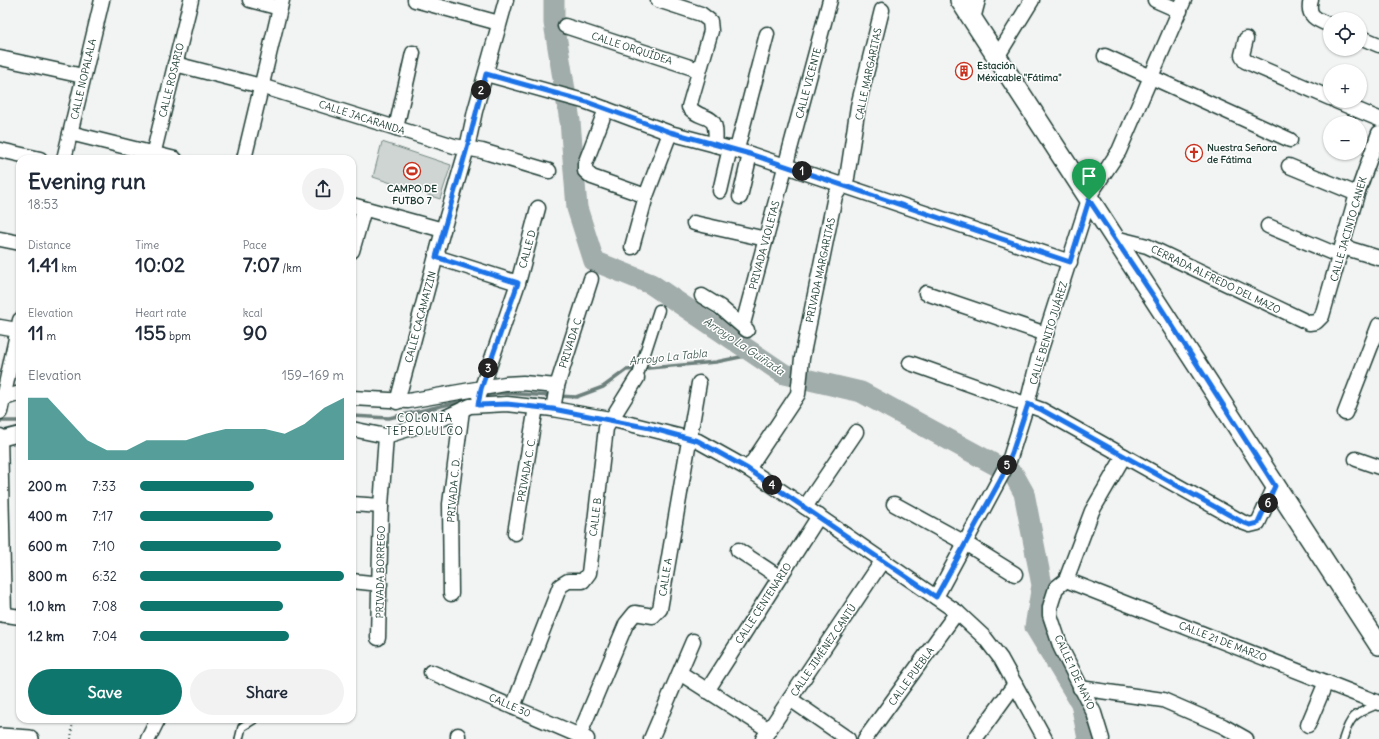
<!DOCTYPE html>
<meta charset="utf-8">
<style>
body{margin:0;font-family:Delius,sans-serif;background:#f2f2f3;color:#1f2937;height:100vh;display:flex;flex-direction:column;font-size:15px;white-space:nowrap}
*{box-sizing:border-box;margin:0}
p{font-size:13px;color:#747a83}
.icon{flex:none;width:22px;height:22px;fill:none;stroke:currentColor;stroke-width:2;stroke-linecap:round;stroke-linejoin:round}
.map{position:relative;flex:1;overflow:hidden}
.details{position:absolute;left:16px;top:155px;width:340px;height:568px;display:flex;flex-direction:column;background:#fff;border-radius:12px;box-shadow:0 1px 3px #0004}
.details>*{flex:none}
.controls{position:absolute;left:1323px;top:12px;display:grid;gap:8px}
.controls a{display:grid;place-items:center;width:44px;height:44px;border-radius:50%;background:#fff;box-shadow:0 1px 3px #0004;font-size:20px}
.pin{position:absolute;display:grid;place-items:center;width:34px;height:34px;color:#fff;margin:-41px -17px;border-radius:50% 50% 50% 0;rotate:-45deg;box-shadow:0 0 4px #0007}
.pin .icon{rotate:45deg}
.km{position:absolute;width:20px;height:20px;margin:-10px;border-radius:50%;background:#222;color:#fff;font-size:11px;line-height:20px;text-align:center}
.round{display:grid;place-items:center;flex:none;width:42px;height:42px;border-radius:21px;background:#f2f2f3}
.head{display:flex;align-items:center;justify-content:space-between;height:68px;padding:0 12px}
h1{font-size:22px;font-weight:800;line-height:30px}
.stats{display:grid;grid-template-columns:repeat(3,1fr);gap:6px;height:68px;padding:4px 12px}
.stats div{display:grid;align-content:center}
.stats b{font-size:20px;font-weight:800}
.stats small{font-size:11px;font-weight:400}
.stats p{font-size:11px}
.chart{height:112px;padding:8px 12px}
.chart p{display:flex;justify-content:space-between}
.chart svg{width:100%;height:72px;margin-top:4px;fill:#0f766e;opacity:.7}
.action{display:flex;gap:8px;margin-top:auto;padding:8px 12px}
.action a{flex:1;height:46px;border-radius:24px;background:#0f766e;color:#fff;font-size:16px;font-weight:800;line-height:46px;text-align:center}
.action a+a{background:#f2f2f3;color:#1f2937}
ul{padding:0 12px;list-style:none;font-size:13px}
li{display:grid;grid-template-columns:64px 48px 1fr;align-items:center;height:30px}
li i{height:10px;border-radius:5px;background:#0f766e}
.map>svg:first-child{display:block}
</style>
<div class="map">
<svg width="1379" height="739" viewBox="0 0 1379 739">
<rect width="100%" height="100%" fill="#f2f3f3"/>
<filter id="ink" filterUnits="userSpaceOnUse"><feTurbulence type="fractalNoise" baseFrequency=".025" numOctaves="2"/><feDisplacementMap in="SourceGraphic" scale="8" xChannelSelector="R" yChannelSelector="G"/><feConvolveMatrix kernelMatrix="1 2 1 2 8 2 1 2 1" color-interpolation-filters="sRGB"/></filter>
<g filter="url(#ink)">
<!-- green -->
<path fill="#ced5d3" stroke="#768984" d="M382,142L451,165L440,199L373,177Z"/>
<g fill="none" stroke-linecap="round" stroke-linejoin="round">
<!-- stream -->
<g stroke="#6d807b" stroke-width="3.5">
<path d="M482,396L502,393L552,396"/>
<path d="M558,396L576,397L603,387L626,370L716,362L755,354"/>
<path d="M352,416L389,418L476,398"/>
<path d="M0,421H20"/>
</g>
<!-- river -->
<path stroke="#a1adaa" stroke-width="21" d="M554,0V23L570,121L577,208L594,261L651,284L784,374L861,392L1014,475L1024,493L1042,585L1035,627L1081,703L1088,739"/>
<!-- service casing -->
<g stroke="#1f3d34" stroke-width="10">
<g id="service">
<path d="M239,739L242,727L255,719"/>
<path d="M1343,739C1351,714 1355,714 1379,704"/>
</g>
</g>
<!-- pedestrian casing -->
<g stroke="#1f3d34" stroke-width="13">
<path id="pedestrian" d="M637,378L659,310"/>
</g>
<!-- minor casing -->
<g stroke="#1f3d34" stroke-width="17">
<g id="minor">
<path d="M250,0L280,8"/>
<path d="M415,0L499,23"/>
<path d="M658,0L701,14L710,21L711,31L689,107C703,124 719,108 715,145"/>
<path d="M1155,0L1180,11"/>
<path d="M1311,0C1306,16 1317,20 1330,25"/>
<path d="M973,19L978,0"/>
<path d="M565,26L699,70"/>
<path d="M1360,37L1379,45"/>
<path d="M1246,39L1242,55L1245,61L1330,98"/>
<path d="M1105,56L1290,140"/>
<path d="M997,57L1032,0"/>
<path d="M0,58L83,76"/>
<path d="M175,64L261,86L454,146L482,151L549,171"/>
<path d="M486,74L587,102L670,133L750,154L1070,262"/>
<path d="M1336,101L1379,119"/>
<path d="M606,109L585,164V171L592,177L646,196"/>
<path d="M396,128L413,53"/>
<path d="M70,133L175,159"/>
<path d="M737,149L767,34"/>
<path d="M0,150L40,159"/>
<path d="M64,159L102,0"/>
<path d="M152,159L191,0"/>
<path d="M244,159L282,0"/>
<path d="M1289,166L1357,194"/>
<path d="M720,191L730,148"/>
<path d="M740,197L750,154"/>
<path d="M352,205L443,230"/>
<path d="M694,223L766,239"/>
<path d="M1268,226L1340,256"/>
<path d="M1115,238L1147,246L1309,323L1316,322L1322,316L1357,194L1379,133"/>
<path d="M0,239L20,243"/>
<path d="M632,247L646,196L670,133"/>
<path d="M1343,247L1379,258"/>
<path d="M352,251L364,209"/>
<path d="M436,257L518,283"/>
<path d="M926,293L1046,334"/>
<path d="M702,296L720,307L747,330"/>
<path d="M743,324L830,0"/>
<path d="M0,327L17,330"/>
<path d="M910,363L1042,410L1242,522L1250,525L1258,523L1275,486"/>
<path d="M479,396L518,283L538,208"/>
<path d="M352,398L408,401L505,384L523,383L557,386"/>
<path d="M2,399L20,393"/>
<path d="M397,402L443,230L467,148L475,111L506,0"/>
<path d="M553,409L557,386L591,279"/>
<path d="M0,412L20,320"/>
<path d="M1345,413L1379,325"/>
<path d="M352,429L386,436L444,418L470,406L507,404L553,409L610,419L698,441L748,469L805,507L957,612L985,638L1001,659L1045,739"/>
<path d="M0,436L4,615"/>
<path d="M0,439L20,434"/>
<path d="M1356,459L1379,467"/>
<path d="M748,469L798,394L802,358L835,196L847,178L858,106L882,10"/>
<path d="M352,504L381,506"/>
<path d="M894,504L965,543L1015,574"/>
<path d="M805,507L856,432"/>
<path d="M515,533L536,407"/>
<path d="M738,550L779,577"/>
<path d="M1066,580L1379,703"/>
<path d="M352,581L380,584"/>
<path d="M451,594L450,504L462,410"/>
<path d="M936,597L1009,461L1027,404L1040,352L1091,193L1119,151L1184,0"/>
<path d="M0,614L20,617"/>
<path d="M378,638L381,506L386,436"/>
<path d="M431,672L587,739"/>
<path d="M680,673L769,730"/>
<path d="M1080,688L1163,700L1223,726L1246,739"/>
<path d="M707,691L819,516"/>
<path d="M790,699L848,739"/>
<path d="M513,707L560,586L568,581H583L589,573L606,428L637,378"/>
<path d="M1308,725L1326,682"/>
<path d="M458,735V739"/>
<path d="M579,736L626,624L635,613L653,616L660,609L699,383"/>
<path d="M148,739L158,719"/>
<path d="M651,739L693,641"/>
<path d="M763,739L883,560"/>
<path d="M865,739L957,612"/>
<path d="M975,739L1015,684"/>
<path d="M1102,739L1094,713L1061,648L1050,615V607L1056,588L1066,580L1092,511L1124,456"/>
</g>
</g>
<!-- tertiary casing -->
<g stroke="#1f3d34" stroke-width="20">
<path id="tertiary" d="M0,737L30,739"/>
</g>
<!-- secondary casing -->
<g stroke="#1f3d34" stroke-width="22">
<path id="secondary" d="M960,0L1379,645"/>
</g>
<!-- path -->
<path stroke="#1f3d34" stroke-width="2" stroke-dasharray="1 3" stroke-linecap="butt" d="M71,739L73,719"/>
<!-- service -->
<use href="#service" stroke="#fff" stroke-width="7"/>
<!-- pedestrian -->
<use href="#pedestrian" stroke="#fff" stroke-width="10"/>
<!-- minor -->
<use href="#minor" stroke="#fff" stroke-width="14"/>
<!-- tertiary -->
<use href="#tertiary" stroke="#fff" stroke-width="17"/>
<!-- secondary -->
<use href="#secondary" stroke="#fff" stroke-width="19"/>
</g>
</g>
<g fill="none" stroke-linecap="round" stroke-linejoin="round" filter="url(#ink)">
<!-- route casing -->
<g stroke="#fff" stroke-width="8">
<path id="route" d="M486,74L587,102L670,132L750,154L1070,262L1089,200L1154,297L1275,486L1258,523L1250,525L1242,522L1042,410L1028,404L1012,453L1001,479L936,597L748,469L698,441L650,428L553,409L507,404L478,405L481,389L518,283L436,257L467,148Z"/>
</g>
<!-- route -->
<use href="#route" stroke="#1a73e8" stroke-width="5"/>
</g>
<!-- icons -->
<defs>
<g id="building-ring" transform="scale(0.9)"><circle r="9.5" fill="#fff" stroke="#c8321e" stroke-width="1.5"/><path d="M-4-6H4V6H1V3H-1V6H-4ZM-2.5-4.3h1.7v1.8h-1.7ZM.8-4.3h1.7v1.8H.8ZM-2.5-1h1.7V.8h-1.7ZM.8-1h1.7V.8H.8Z" fill="#c8321e"/></g>
<g id="church-ring" transform="scale(0.9)"><circle r="9.5" fill="#fff" stroke="#c8321e" stroke-width="1.5"/><path d="M-1.2-6h2.4v3.5h3.3v2.4h-3.3V6h-2.4V-.1h-3.3v-2.4h3.3Z" fill="#c8321e"/></g>
<g id="stadium-ring" transform="scale(0.9)"><circle r="9.5" fill="#fff" stroke="#c8321e" stroke-width="1.5"/><path d="M0-5a6.5 5 0 1 0 0 10a6.5 5 0 1 0 0-10ZM-3.5-1.8h7v3.6h-7Z" fill="#c8321e"/></g>
</defs>
<g fill-rule="evenodd">
<use href="#building-ring" x="964" y="71"/>
<use href="#church-ring" x="1194" y="153"/>
<use href="#stadium-ring" x="412" y="171"/>
</g>
<g text-anchor="middle" stroke-width="3" stroke-linejoin="round" paint-order="stroke">
<!-- street labels -->
<g font-size="10" fill="#1f3d34" stroke="#fff">
<text transform="translate(632 48) rotate(18)" y="4">CALLE ORQUÍDEA</text>
<text transform="translate(868 74) rotate(-78)" y="4">CALLE MARGARITAS</text>
<text transform="translate(83 79) rotate(-77)" y="4">CALLE NOPALALA</text>
<text transform="translate(171 80) rotate(-76)" y="4">CALLE ROSARIO</text>
<text transform="translate(808 83) rotate(-75)" y="4">CALLE VICENTE</text>
<text transform="translate(362 117) rotate(18)" y="4">CALLE JACARANDA</text>
<text transform="translate(1348 229) rotate(-74)" y="4">CALLE JACINTO CANEK</text>
<text transform="translate(764 245) rotate(-75)" y="4">PRIVADA VIOLETAS</text>
<text transform="translate(527 249) rotate(-75)" y="4">CALLE D</text>
<text transform="translate(820 270) rotate(-78)" y="4">PRIVADA MARGARITAS</text>
<text transform="translate(1216 279) rotate(26)" y="4">CERRADA ALFREDO DEL MAZO</text>
<text transform="translate(420 317) rotate(-75)" y="4">CALLE CACAMATZIN</text>
<text transform="translate(1048 333) rotate(-73)" y="4">CALLE BENITO JUÁREZ</text>
<text transform="translate(570 343) rotate(-72)" y="4">PRIVADA C</text>
<text transform="translate(526 470) rotate(-80)" y="4">PRIVADA C. C.</text>
<text transform="translate(453 490) rotate(-85)" y="4">PRIVADA C. D.</text>
<text transform="translate(595 517) rotate(-83)" y="4">CALLE B</text>
<text transform="translate(380 572) rotate(-89)" y="4">PRIVADA BORREGO</text>
<text transform="translate(665 577) rotate(-81)" y="4">CALLE A</text>
<text transform="translate(763 603) rotate(-57)" y="4">CALLE CENTENARIO</text>
<text transform="translate(1223 641) rotate(21)" y="4">CALLE 21 DE MARZO</text>
<text transform="translate(823 650) rotate(-56)" y="4">CALLE JIMÉNEZ CANTÚ</text>
<text transform="translate(1075 672) rotate(65)" y="4">CALLE 1 DE MAYO</text>
<text transform="translate(911 676) rotate(-54)" y="4">CALLE PUEBLA</text>
<text transform="translate(510 705) rotate(23)" y="4">CALLE 30</text>
</g>
<!-- poi labels -->
<g font-size="10" font-weight="bold" fill="#1f3d34" stroke="#fff" text-anchor="start">
<text x="977" y="69">Estación<tspan x="977" dy="12">Méxicable "Fátima"</tspan></text>
<text x="1207" y="151">Nuestra Señora<tspan x="1207" dy="12">de Fátima</tspan></text>
<text x="412" y="192" text-anchor="middle">CAMPO DE<tspan x="412" dy="12">FUTBO 7</tspan></text>
</g>
<!-- water labels -->
<g font-size="11" font-style="italic" fill="#465f57" stroke="#fff">
<text transform="translate(744 346) rotate(34)" y="4">Arroyo La Guiñada</text>
<text transform="translate(668 357) rotate(-6)" y="4">Arroyo La Tabla</text>
</g>
<!-- neighbourhood labels -->
<g font-size="11" letter-spacing="1" fill="#1f3d34" stroke="#fff">
<text x="425" y="422">COLONIA<tspan x="425" dy="13">TEPEOLULCO</tspan></text>
</g>
</g>
</svg>
<div class="controls">
<a><svg class="icon" aria-label="locate" viewBox="0 0 24 24"><circle cx="12" cy="12" r="6"/><path d="M12 2v4M12 18v4M2 12h4M18 12h4"/></svg></a>
<a>+</a>
<a>−</a>
</div>
<div class="pin" style="left:1089px;top:200px;background:#1e9e55"><svg class="icon" aria-label="arrive" viewBox="0 0 24 24"><path d="M6 21V4h12l-3 4 3 4H6"/></svg></div>
<b class="km" style="left:802px;top:171px">1</b>
<b class="km" style="left:481px;top:90px">2</b>
<b class="km" style="left:488px;top:368px">3</b>
<b class="km" style="left:772px;top:485px">4</b>
<b class="km" style="left:1007px;top:465px">5</b>
<b class="km" style="left:1268px;top:503px">6</b>
<section class="details">
<div class="head"><div><h1>Evening run</h1><p>18:53</p></div><a class="round"><svg class="icon" aria-label="share" viewBox="0 0 24 24"><path d="M12 15V3M7 8l5-5 5 5M5 13v7h14v-7"/></svg></a></div>
<div class="stats">
<div><p>Distance</p><b>1.41<small> km</small></b></div>
<div><p>Time</p><b>10:02</b></div>
<div><p>Pace</p><b>7:07<small> /km</small></b></div>
</div>
<div class="stats">
<div><p>Elevation</p><b>11<small> m</small></b></div>
<div><p>Heart rate</p><b>155<small> bpm</small></b></div>
<div><p>kcal</p><b>90</b></div>
</div>
<div class="chart"><p><span>Elevation</span>159–169 m</p>
<svg viewBox="0 0 160 44" preserveAspectRatio="none"><path d="M0 44V6L10 6L20 19L30 32L40 38L50 38L60 32L70 32L80 32L90 28L100 25L110 25L120 25L130 28L140 22L150 12L160 6V44z"/></svg>
</div>
<ul>
<li><b>200 m</b>7:33<i style="width:56%"></i></li>
<li><b>400 m</b>7:17<i style="width:65%"></i></li>
<li><b>600 m</b>7:10<i style="width:69%"></i></li>
<li><b>800 m</b>6:32<i style="width:100%"></i></li>
<li><b>1.0 km</b>7:08<i style="width:70%"></i></li>
<li><b>1.2 km</b>7:04<i style="width:73%"></i></li>
</ul>
<div class="action"><a>Save</a><a>Share</a></div>
</section>
</div>
